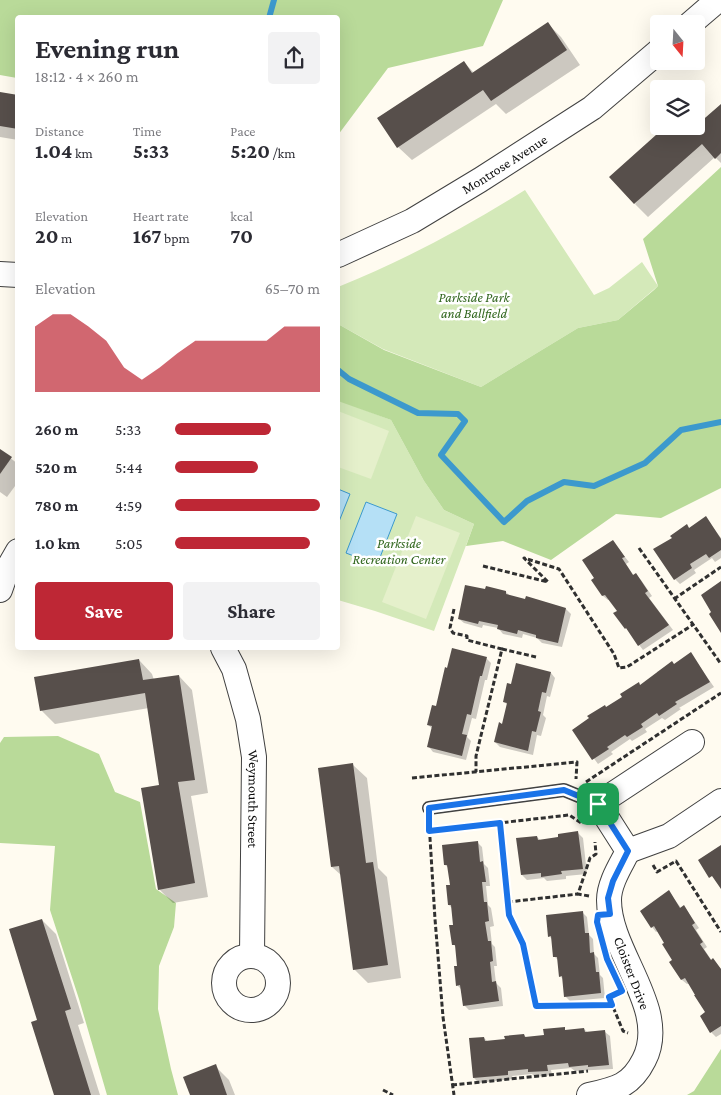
<!DOCTYPE html>
<meta charset="utf-8">
<style>
body{margin:0;font-family:"Crimson Pro",serif;background:#f2f2f3;color:#2b2b33;height:100vh;display:flex;flex-direction:column;font-size:19px;white-space:nowrap}
*{box-sizing:border-box;margin:0}
p{font-size:16px;color:#7c7c81}
.icon{flex:none;width:28px;height:28px;fill:none;stroke:currentColor;stroke-width:2;stroke-linecap:round;stroke-linejoin:round}
.map{position:relative;flex:1;overflow:hidden}
.side{position:absolute;left:15px;top:15px;width:325px;height:635px;display:flex;flex-direction:column;background:#fff;border-radius:5px;box-shadow:0 5px 20px #0002}
.side>*{flex:none}
.needle{width:32px;rotate:162deg}
.controls{position:absolute;left:650px;top:15px;display:grid;gap:10px}
.controls a{display:grid;place-items:center;width:55px;height:55px;border-radius:5px;background:#fff;box-shadow:0 5px 20px #0002;font-size:25px}
.pin{position:absolute;display:grid;place-items:center;width:42px;height:42px;color:#fff;margin:-21px;border-radius:10px;box-shadow:0 2px 8px #0006}
.round{display:grid;place-items:center;flex:none;width:52px;height:52px;border-radius:5px;background:#f2f2f3}
.head{display:flex;align-items:center;justify-content:space-between;height:85px;padding:0 20px}
h1{font-size:28px;font-weight:700;line-height:38px}
.stats{display:grid;grid-template-columns:repeat(3,1fr);gap:8px;height:85px;padding:5px 20px}
.stats div{display:grid;align-content:center}
.stats b{font-size:21px;font-weight:700}
.stats small{font-size:14px;font-weight:400}
.stats p{font-size:14px}
.chart{height:140px;padding:10px 20px}
.chart p{display:flex;justify-content:space-between}
.chart svg{width:100%;height:90px;margin-top:5px;fill:#be2735;opacity:.7}
.button{display:flex;gap:10px;margin-top:auto;padding:10px 20px}
.button a{flex:1;height:58px;border-radius:5px;background:#be2735;color:#fff;font-size:20px;font-weight:700;line-height:58px;text-align:center}
.button a+a{background:#f2f2f3;color:#2b2b33}
ul{padding:0 20px;list-style:none;font-size:16px}
li{display:grid;grid-template-columns:80px 60px 1fr;align-items:center;height:38px}
li i{height:12px;border-radius:6px;background:#be2735}
.map>svg:first-child{display:block}
</style>
<div class="map">
<svg width="721" height="1095" viewBox="0 0 721 1095">
<rect width="100%" height="100%" fill="#fffbf0"/>
<!-- green -->
<g fill="#d4e9b9">
<path d="M525,190L594,295L609,288L642,262L658,286L618,320L578,328L481,387L383,349L338,324V287C403,261 466,227 525,190Z"/>
<path d="M338,400L391,420L424,481L444,510L474,524L434,631L375,611L338,600Z"/>
</g>
<!-- forest -->
<g fill="#b9da99">
<path d="M0,0H503L483,46L388,68L338,135V18H18L17,78L0,75Z"/>
<path d="M721,167V488L661,518L616,514L551,560L503,541L466,546L474,524L444,510L424,481L391,420L338,401V324L384,350L481,387L578,328L618,320L654,290L658,286L643,239Z"/>
<path d="M58,736L99,754L115,792L140,802L156,889L176,903L174,927L159,966L158,1009L171,1069L178,1095H107L79,999L50,910L55,846L0,843V743L4,737Z"/>
<path d="M721,1049V1095H687L694,1091Z"/>
</g>
<!-- pitch -->
<g fill="#e5f0cb">
<path d="M338,411L389,431L371,479L338,467Z"/>
<path d="M416,516L460,533L426,619L382,602Z"/>
</g>
<!-- water -->
<g fill="#b5e0f6" stroke="#3c99cd">
<path d="M338,489L350,494L338,524Z"/>
<path d="M366,502L397,514L377,565L346,553Z"/>
</g>
<!-- shadow -->
<g fill="#0003">
<path d="M548,24L561,37L580,65L506,114L496,104L412,160L398,147L464,62L474,73Z"/>
<path d="M0,93L18,97V140L0,137Z"/>
<path d="M721,105V163L715,157L648,217L635,204L691,132Z"/>
<path d="M0,450L18,464V482L7,497L0,492Z"/>
<path d="M706,518L721,538V558L715,562L712,558L694,570L696,573L680,584L675,579L673,538L687,526L690,529Z"/>
<path d="M613,542L629,562L626,564L634,576L636,575L641,580L652,596L649,598L673,630L643,650L615,613L619,611L610,599L608,600L603,596L593,580L596,578Z"/>
<path d="M486,590L506,592L510,596L566,609L571,614L562,647L542,643L537,638L523,634L522,638L503,634L498,628L483,625L482,628L464,623L459,619Z"/>
<path d="M691,654L714,687L679,708L681,709L665,720L662,718L645,729L647,732L632,741L630,739L611,752L613,754L598,764L573,730L658,675L657,672L672,662L674,665Z"/>
<path d="M486,658L491,663L487,680H485L476,719L472,718L467,737L471,741L466,760L433,752L429,747L433,729L428,725L437,708Z"/>
<path d="M139,660L152,674L154,680L179,676L192,690L208,793L191,796L208,897L173,903L159,889L161,786L149,708L55,724L42,711L36,678Z"/>
<path d="M551,673L555,678L550,697L547,696L543,715L546,718L541,736L537,735L533,755L500,747L495,742L503,725L508,705L504,702Z"/>
<path d="M353,765L367,778L378,868L387,877L401,978L368,983L354,969L342,876L332,867Z"/>
<path d="M578,833L583,838L587,874L566,876V879L547,881L544,878L527,880L522,875L537,837L541,841Z"/>
<path d="M477,842L482,847L484,864L488,868L490,886H486L488,905L491,908L494,926L490,927L492,944L495,947L497,966H494L496,983L501,988L503,1006L469,1010L464,1005L462,990L457,985L459,967L457,948L453,944L454,926L452,908L449,905L451,886L449,868L445,865Z"/>
<path d="M669,892L681,908L683,907L688,912L699,928L696,930L707,947L704,949L712,961L713,960L721,969V1034L716,1037L711,1032L707,1012L690,983L687,984L682,980L666,943L658,931L656,932L652,927Z"/>
<path d="M582,912L587,917L589,935L593,939L594,954L598,958L600,975L603,978L605,998L570,1001L565,996L564,980L560,976L558,960L554,956L553,940L549,936Z"/>
<path d="M42,920L56,934L84,1023L78,1025L100,1095H55L39,1021Z"/>
<path d="M564,1029L566,1031L584,1029L588,1033L605,1032L610,1036L613,1069L575,1071L571,1068L551,1070L552,1075L535,1077L532,1074L512,1076L513,1079L479,1083L474,1078L484,1038L488,1042L506,1040L524,1035L527,1038L546,1036Z"/>
<path d="M215,1066L229,1080L235,1095H191Z"/>
</g>
<g fill="none" stroke-linecap="round" stroke-linejoin="round">
<!-- stream -->
<g stroke="#3c99cd" stroke-width="6">
<path d="M269,18L274,0"/>
<path d="M338,370L349,379L418,413L458,414L465,421L441,455L504,522L527,501L564,482L594,486L645,463L681,430L721,422"/>
</g>
</g>
<!-- building -->
<g fill="#574f4b">
<path d="M548,22L567,50L491,101L483,90L397,148L377,118L464,61L472,73Z"/>
<path d="M0,92L18,95V129L0,126Z"/>
<path d="M721,104V153L715,159L702,144L634,204L609,177L666,126H686L690,131Z"/>
<path d="M0,449L12,457L0,474Z"/>
<path d="M706,516L721,539V550L709,558L706,554L690,564L692,568L674,580L653,549L672,538L670,536L687,524L689,528Z"/>
<path d="M613,540L625,557L622,558L633,575L636,573L648,591L645,593L669,625L638,646L626,628L625,629L613,613L617,611L605,595L602,596L591,580L594,578L582,560Z"/>
<path d="M721,581V633L709,614L711,612L701,595Z"/>
<path d="M465,585L485,589L486,586L506,591V594L525,599L526,596L566,608L558,643L536,638V635L518,630L517,634L497,629L498,625L479,621L478,624L458,619Z"/>
<path d="M452,648L487,657L482,676H480L471,715L467,714L462,734L467,735L462,756L427,747L432,726L427,725L432,705L436,706L445,667L447,668Z"/>
<path d="M691,652L710,682L675,702L677,704L659,716L657,713L641,724L643,727L627,737L625,735L607,747L609,749L592,760L572,730L589,718L587,716L605,705L606,707L622,697L620,694L639,682L640,685L672,661L674,664Z"/>
<path d="M139,659L143,680L179,675L195,780L178,782L195,883L158,890L141,788L159,785L145,693L40,711L34,677Z"/>
<path d="M516,663L551,672L546,693L542,692L538,711L541,712L536,732L532,731L528,751L494,742L499,722L502,724L507,703L503,702L507,683L511,684Z"/>
<path d="M353,763L366,863L373,862L388,965L353,970L339,866L331,867L318,768Z"/>
<path d="M578,831L583,869L561,871L562,874L541,877V873L521,875L516,838L537,836L538,840L558,837V834Z"/>
<path d="M478,841L480,862L483,861L486,882H482L484,902H487L489,921L485,922L488,941H491L493,961L490,962L492,982L496,981L499,1001L463,1006L460,985L456,986L454,966H457L455,945H452L449,925H453L451,905H448L446,885H450L447,865H444L442,845Z"/>
<path d="M721,845V889L712,876L709,878L698,860Z"/>
<path d="M669,890L680,908L684,905L695,923L692,925L703,942L700,944L711,960L713,958L721,969V1026L710,1033L700,1016L705,1012L694,995H695L685,978L681,980L669,962L672,960L662,944L664,943L654,926L651,928L640,911Z"/>
<path d="M583,911L585,933H589L590,953L594,952L596,972H599L601,993L564,997L562,976L559,977L557,957H553L551,936L548,937L546,915Z"/>
<path d="M42,919L71,1009L65,1011L91,1095H54L31,1022L37,1020L9,929Z"/>
<path d="M565,1027V1030L584,1028L585,1032L605,1030L609,1065L588,1067V1065L569,1067L568,1063L547,1065L548,1071L528,1072V1069L508,1071V1075L473,1078L469,1038L484,1037L485,1041L505,1039L504,1036L524,1034L525,1037L544,1035L543,1029Z"/>
<path d="M216,1064L227,1095H190L183,1077Z"/>
</g>
<g fill="none" stroke-linecap="round" stroke-linejoin="round">
<!-- lane casing -->
<g stroke="#414141" stroke-width="14">
<path id="lane" d="M429,808L564,790L598,804"/>
</g>
<!-- street casing -->
<g stroke="#414141" stroke-width="26">
<g id="street">
<path d="M690,24L718,0"/>
<path id="s1" d="M338,255L412,221L480,180L592,108L659,51"/>
<path d="M0,274L18,275"/>
<path d="M0,590L7,570L18,551"/>
<path id="s2" d="M223,648L234,669L248,719L254,757L252,955"/>
<path d="M628,851L669,836L721,801"/>
<circle cx="251" cy="983" r="27"/>
<path d="M589,1095C616,1089 631,1086 644,1060C670,1009 609,953 609,900C609,883 621,865 628,851L598,804L692,742"/>
</g>
</g>
<!-- path -->
<g stroke="#303030" stroke-width="3" stroke-dasharray="5 2.5" stroke-linecap="butt">
<path d="M639,548L721,664"/>
<path d="M483,566L548,582L524,558L559,569L614,654L619,668L627,667L694,624"/>
<path d="M674,599L721,567"/>
<path d="M454,609L450,628L453,633L467,636V640L502,649L476,756V772"/>
<path d="M502,649L536,657"/>
<path d="M412,778L577,762L576,779"/>
<path d="M586,782L721,693"/>
<path d="M429,822L435,919L443,1017L454,1095"/>
<path d="M500,823L509,915L523,944L536,1007L612,1005"/>
<path d="M429,831L569,815L583,824"/>
<path d="M653,865L657,872L676,861L721,932"/>
<path d="M589,896L578,894L590,858L596,854L595,842"/>
<path d="M508,902L578,894"/>
<path d="M619,992L609,997L623,1031L628,1033"/>
<path d="M452,1085L588,1071"/>
<path d="M383,1090L393,1095"/>
</g>
<!-- lane -->
<use href="#lane" stroke="#fff" stroke-width="11"/>
<!-- street -->
<use href="#street" stroke="#fff" stroke-width="24"/>
</g>
<g fill="none" stroke-linecap="round" stroke-linejoin="round">
<!-- route casing -->
<g stroke="#fff" stroke-width="10">
<path id="route" d="M564,790L598,804L628,851L613,881L608,898L610,914L598,915L597,922L607,959L622,991L609,997L612,1005L536,1006L523,944L509,915L500,823L429,831V808Z"/>
</g>
<!-- route -->
<use href="#route" stroke="#1a73e8" stroke-width="6"/>
</g>
<g text-anchor="middle" stroke-width="5" stroke-linejoin="round" paint-order="stroke">
<!-- street labels -->
<g font-size="14" fill="#0e0e0e" stroke="#fff">
<text dy="5" stroke="none"><textPath href="#s1" startOffset="190">Montrose Avenue</textPath></text>
<text dy="5" stroke="none"><textPath href="#s2" startOffset="156">Weymouth Street</textPath></text>
<text transform="translate(632 973) rotate(69)" y="5">Cloister Drive</text>
</g>
<!-- park labels -->
<g font-size="14" font-style="italic" fill="#31661e" stroke="#fff">
<text x="474" y="302">Parkside Park<tspan x="474" dy="16">and Ballfield</tspan></text>
<text x="399" y="548">Parkside<tspan x="399" dy="16">Recreation Center</tspan></text>
</g>
</g>
</svg>
<div class="controls">
<a><svg class="needle" viewBox="-14 -14 28 28"><path d="M0-13l5 13h-10z" fill="#e53935"/><path d="M0 13l5-13h-10z" fill="#7c7c81"/></svg></a>
<a><svg class="icon" aria-label="layers" viewBox="0 0 24 24"><path d="M12 4l9 5-9 5-9-5zM3 14l9 5 9-5"/></svg></a>
</div>
<div class="pin" style="left:598px;top:804px;background:#1e9e55"><svg class="icon" aria-label="arrive" viewBox="0 0 24 24"><path d="M6 21V4h12l-3 4 3 4H6"/></svg></div>
<section class="side">
<div class="head"><div><h1>Evening run</h1><p>18:12 · 4 × 260 m</p></div><a class="round"><svg class="icon" aria-label="share" viewBox="0 0 24 24"><path d="M12 15V3M7 8l5-5 5 5M5 13v7h14v-7"/></svg></a></div>
<div class="stats">
<div><p>Distance</p><b>1.04<small> km</small></b></div>
<div><p>Time</p><b>5:33</b></div>
<div><p>Pace</p><b>5:20<small> /km</small></b></div>
</div>
<div class="stats">
<div><p>Elevation</p><b>20<small> m</small></b></div>
<div><p>Heart rate</p><b>167<small> bpm</small></b></div>
<div><p>kcal</p><b>70</b></div>
</div>
<div class="chart"><p><span>Elevation</span>65–70 m</p>
<svg viewBox="0 0 160 44" preserveAspectRatio="none"><path d="M0 44V12L10 6L20 6L30 12L40 19L50 32L60 38L70 32L80 25L90 19L100 19L110 19L120 19L130 19L140 12L150 12L160 12V44z"/></svg>
</div>
<ul>
<li><b>260 m</b>5:33<i style="width:66%"></i></li>
<li><b>520 m</b>5:44<i style="width:57%"></i></li>
<li><b>780 m</b>4:59<i style="width:100%"></i></li>
<li><b>1.0 km</b>5:05<i style="width:93%"></i></li>
</ul>
<div class="button"><a>Save</a><a>Share</a></div>
</section>
</div>
